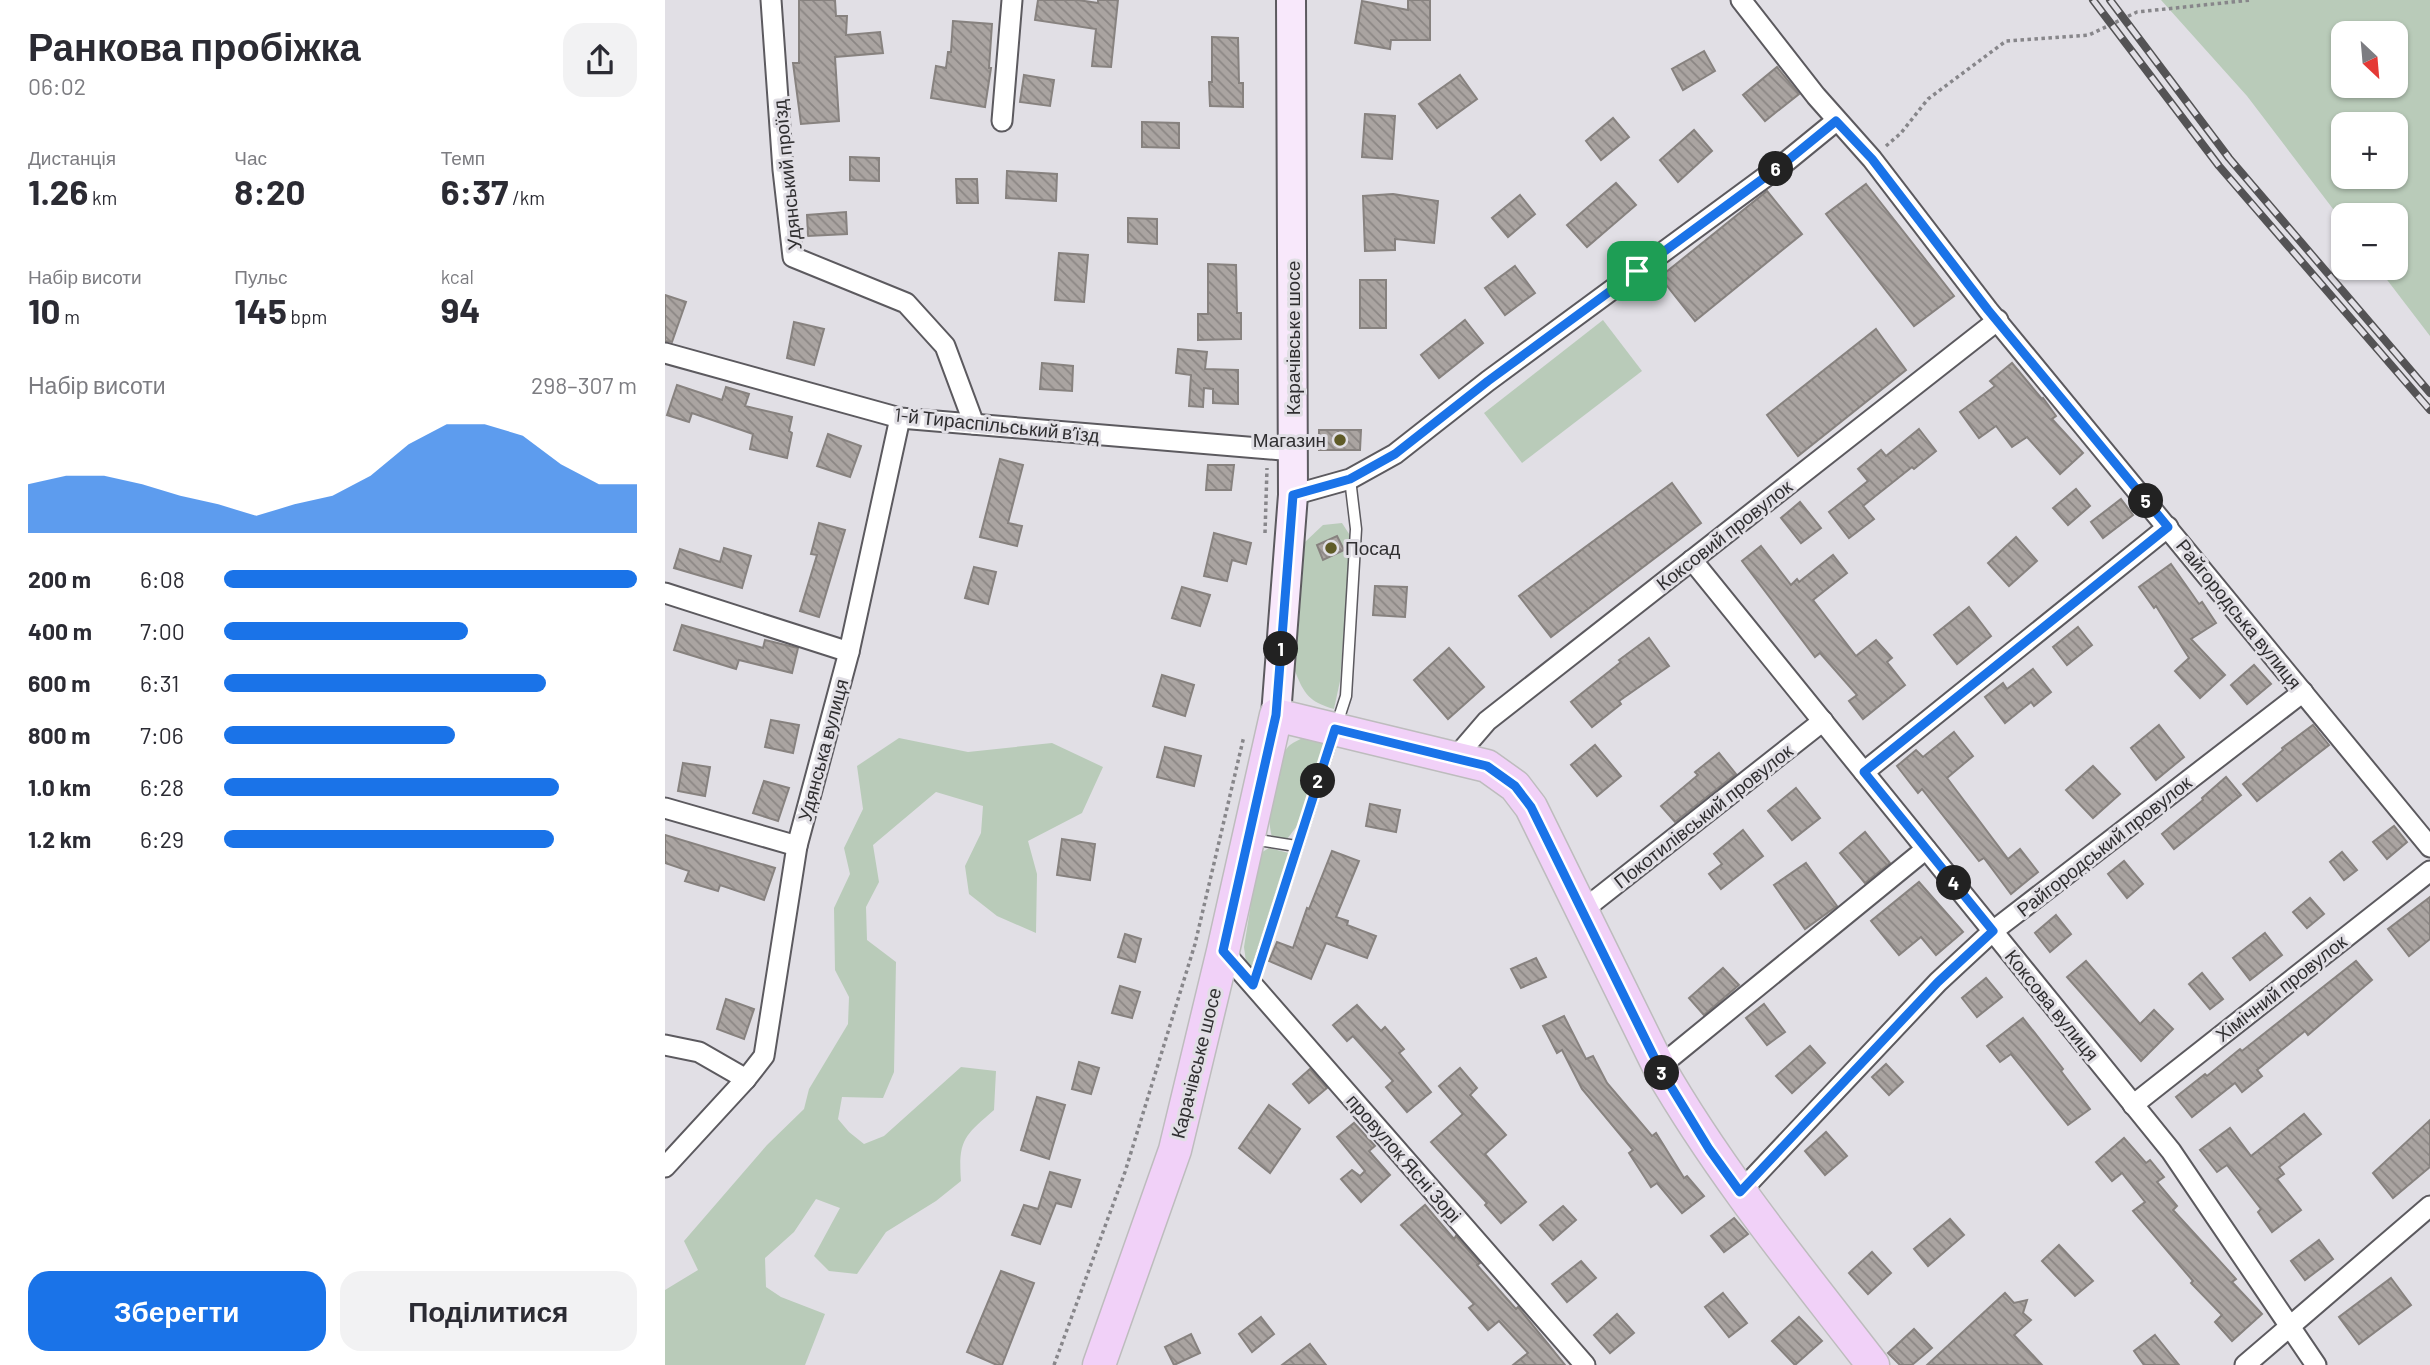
<!DOCTYPE html>
<html lang="uk">
<meta charset="utf-8">
<style>
body{margin:0;font-family:Barlow,sans-serif;background:#f2f2f3;color:#2b2b33;height:100vh;display:flex;flex-direction:column;font-size:26px;white-space:nowrap}
*{box-sizing:border-box;margin:0}
p{font-size:23px;color:#7c7c81}
.icon{flex:none;width:38px;height:38px;fill:none;stroke:currentColor;stroke-width:2;stroke-linecap:round;stroke-linejoin:round}
.map{position:relative;flex:1;overflow:hidden}
.drawer{display:flex;flex-direction:column;background:#fff;width:665px}
.drawer>*{flex:none}
.needle{width:46px;rotate:154deg}
.controls{position:absolute;left:1666px;top:21px;display:grid;gap:14px}
.controls a{display:grid;place-items:center;width:77px;height:77px;border-radius:14px;background:#fff;box-shadow:0 2px 5px #0004;font-size:35px}
.pin{position:absolute;display:grid;place-items:center;width:60px;height:60px;color:#fff;margin:-30px;border-radius:14px;box-shadow:0 4px 10px #0006}
.km{position:absolute;width:35px;height:35px;margin:-18px;border-radius:50%;background:#222;color:#fff;font-size:19px;line-height:35px;text-align:center}
.round{display:grid;place-items:center;flex:none;width:74px;height:74px;border-radius:21px;background:#f2f2f3}
.headline{display:flex;align-items:center;justify-content:space-between;height:119px;padding:0 28px}
h1{font-size:38px;font-weight:700;line-height:52px}
.figures{display:grid;grid-template-columns:repeat(3,1fr);gap:10px;height:119px;padding:7px 28px}
.figures div{display:grid;align-content:center}
.figures b{font-size:35px;font-weight:700}
.figures small{font-size:19px;font-weight:400}
.figures p{font-size:19px}
.chart{height:196px;padding:14px 28px}
.chart p{display:flex;justify-content:space-between}
.chart svg{width:100%;height:126px;margin-top:7px;fill:#1a73e8;opacity:.7}
.primary-button{display:flex;gap:14px;margin-top:auto;padding:14px 28px}
.primary-button a{flex:1;height:80px;border-radius:21px;background:#1a73e8;color:#fff;font-size:28px;font-weight:700;line-height:80px;text-align:center}
.primary-button a+a{background:#f2f2f3;color:#2b2b33}
ul{padding:0 28px;list-style:none;font-size:23px}
li{display:grid;grid-template-columns:112px 84px 1fr;align-items:center;height:52px}
li i{height:18px;border-radius:9px;background:#1a73e8}
main{display:flex;flex:1;min-height:0}
.map>svg:first-child{display:block}
</style>
<main>
<section class="drawer">
<div class="headline"><div><h1>Ранкова пробіжка</h1><p>06:02</p></div><a class="round"><svg class="icon" aria-label="share" viewBox="0 0 24 24"><path d="M12 15V3M7 8l5-5 5 5M5 13v7h14v-7"/></svg></a></div>
<div class="figures">
<div><p>Дистанція</p><b>1.26<small> km</small></b></div>
<div><p>Час</p><b>8:20</b></div>
<div><p>Темп</p><b>6:37<small> /km</small></b></div>
</div>
<div class="figures">
<div><p>Набір висоти</p><b>10<small> m</small></b></div>
<div><p>Пульс</p><b>145<small> bpm</small></b></div>
<div><p>kcal</p><b>94</b></div>
</div>
<div class="chart"><p><span>Набір висоти</span>298–307 m</p>
<svg viewBox="0 0 160 44" preserveAspectRatio="none"><path d="M0 44V27L10 24L20 24L30 27L40 31L50 34L60 38L70 34L80 31L90 24L100 13L110 6L120 6L130 10L140 20L150 27L160 27V44z"/></svg>
</div>
<ul>
<li><b>200 m</b>6:08<i style="width:100%"></i></li>
<li><b>400 m</b>7:00<i style="width:59%"></i></li>
<li><b>600 m</b>6:31<i style="width:78%"></i></li>
<li><b>800 m</b>7:06<i style="width:56%"></i></li>
<li><b>1.0 km</b>6:28<i style="width:81%"></i></li>
<li><b>1.2 km</b>6:29<i style="width:80%"></i></li>
</ul>
<div class="primary-button"><a>Зберегти</a><a>Поділитися</a></div>
</section>
<div class="map">
<svg width="1765" height="1365" viewBox="0 0 1765 1365">
<defs>
<pattern id="building-back-hatch" width="6" height="6" patternUnits="userSpaceOnUse" patternTransform="scale(1.75)"><rect width="6" height="6" fill="#aaa4a1"/><path d="M-1 5l2 2M0 0l6 6M5-1l2 2" fill="none" stroke="#8b8684"/></pattern>
</defs>
<rect width="100%" height="100%" fill="#e1dfe5"/>
<!-- green -->
<g fill="#b9cbb9" fill-rule="evenodd">
<path d="M1496,0H1765V336L1713,268H1731V215H1678V222L1582,96ZM1731,33V86H1678V33ZM1731,124V177H1678V124Z"/>
<path d="M938,320L977,371L857,463L819,413Z"/>
<path d="M677,523L686,537L675,681L669,709C644,702 639,694 630,671L640,542L658,525Z"/>
<path d="M640,737L661,738L632,826L622,839L607,837C600,816 608,760 625,745C629,742 635,739 640,737Z"/>
<path d="M234,738L303,752L387,743L438,767L417,813L363,841L372,874L371,933L332,916L304,894L300,866L316,833L318,806L271,792L208,845L214,882L201,907L202,940L231,962L229,1072L218,1098L177,1097L173,1119L184,1132L199,1144L219,1136L296,1067L331,1071L329,1110C299,1136 293,1140 296,1181L271,1201L221,1232L192,1274L164,1271L149,1256L175,1208L151,1199L129,1232L100,1258L101,1287L116,1297L160,1314L140,1365H0V1290L33,1270L19,1241L102,1145L139,1109L144,1089L183,1024L184,997L170,970L169,908L185,874L179,848L198,809L192,766Z"/>
<path d="M604,848L624,853L589,970L581,962L579,947L594,854Z"/>
</g>
<!-- building -->
<g fill="url(#building-back-hatch)" stroke="#87827f" stroke-width="2">
<path d="M134,0H170L171,16H182L181,35L215,32L218,53L170,57L174,121L136,124L128,63H134Z"/>
<path d="M373,0H413L433,3V0H453L446,67L427,66L431,29L370,20Z"/>
<path d="M743,0H765V40H726L725,49L690,43L697,1L743,10Z"/>
<path d="M288,21L327,24L324,68H326L320,107L266,98L271,66L281,68L283,52H286Z"/>
<path d="M547,37L573,38L574,83H578V107L545,106L544,82H547Z"/>
<path d="M1039,51L1050,71L1018,90L1007,69Z"/>
<path d="M1112,67L1134,94L1100,121L1078,95Z"/>
<path d="M359,75L389,80L385,106L355,102Z"/>
<path d="M795,75L812,99L772,128L754,104Z"/>
<path d="M700,114L730,116L727,159L697,157Z"/>
<path d="M948,118L964,137L936,160L921,141Z"/>
<path d="M477,122L514,123V148L477,147Z"/>
<path d="M1029,130L1047,151L1013,182L995,160Z"/>
<path d="M185,157L214,158V181L185,180Z"/>
<path d="M342,171L392,174L391,201L341,198Z"/>
<path d="M291,179H312L313,203H292Z"/>
<path d="M951,183L971,205L922,247L902,225Z"/>
<path d="M1201,184L1289,296L1249,326L1161,214Z"/>
<path d="M1102,191L1137,234L1030,321L995,277Z"/>
<path d="M728,194L773,201L769,243L730,239V250L700,251L698,196Z"/>
<path d="M855,195L870,214L843,237L827,218Z"/>
<path d="M181,212L182,234L143,236L142,215Z"/>
<path d="M463,218L492,219V244L463,242Z"/>
<path d="M394,253L423,255L419,302L390,300Z"/>
<path d="M543,264L571,265L572,313H576V339L533,340V314H543Z"/>
<path d="M850,266L870,293L840,315L820,288Z"/>
<rect x="695" y="280" width="26" height="48"/>
<path d="M0,295L21,302L7,342L0,341Z"/>
<path d="M800,320L818,343L774,378L756,355Z"/>
<path d="M129,322L159,329L149,365L122,358Z"/>
<path d="M1211,329L1241,370L1133,456L1102,415Z"/>
<path d="M513,349L542,352L540,369L573,370V404L548,403V389L539,388L538,407L524,406L526,375L511,373Z"/>
<path d="M377,363L408,366L407,391L375,389Z"/>
<path d="M1347,363L1377,399L1378,398L1391,416L1387,419L1418,453L1395,474L1362,437L1347,447L1331,426L1314,438L1295,412L1330,386L1325,381Z"/>
<path d="M12,385L57,400L61,387L84,394L80,406L127,417L124,431L127,433L122,458L85,449L88,434L27,413L24,422L2,415Z"/>
<path d="M1254,429L1271,451L1249,469L1247,467L1198,506L1209,519L1184,538L1164,512L1203,481L1193,469L1216,450L1221,456Z"/>
<path d="M654,430H696L695,450H654Z"/>
<path d="M163,434L196,446L185,477L152,466Z"/>
<path d="M335,459L358,465L343,523L357,526L352,546L315,537Z"/>
<path d="M543,465H569L566,490H541Z"/>
<path d="M1007,483L1036,523L886,637L854,596Z"/>
<path d="M1411,489L1425,506L1403,525L1388,508Z"/>
<path d="M1456,499L1468,515L1438,538L1426,522Z"/>
<path d="M1135,502L1156,528L1136,543L1116,518Z"/>
<path d="M154,523L180,530L154,617L135,611L152,555L146,554Z"/>
<path d="M549,533L586,543L581,564L567,560L562,581L539,576Z"/>
<path d="M672,536L679,550L658,560L652,545Z"/>
<path d="M1351,537L1372,561L1344,586L1323,563Z"/>
<path d="M1096,546L1126,585L1132,579L1134,582L1168,555L1182,573L1148,600L1191,656L1211,640L1227,658L1222,662L1240,685L1198,719L1184,701L1192,695L1155,653L1150,657L1077,561Z"/>
<path d="M59,548L86,556L77,588L9,568L15,549L55,562Z"/>
<path d="M1506,564L1534,604L1537,602L1551,623L1526,639L1560,675L1535,698L1510,671L1524,658L1491,606L1489,608L1474,587Z"/>
<path d="M309,567L331,572L323,604L300,598Z"/>
<path d="M710,586L742,587L740,617L708,615Z"/>
<path d="M517,587L545,595L535,626L507,618Z"/>
<path d="M1304,607L1326,636L1292,664L1269,635Z"/>
<path d="M17,625L98,648L100,640L133,648L127,673L74,660L71,669L9,650Z"/>
<path d="M1413,627L1427,645L1402,665L1388,647Z"/>
<path d="M984,638L1004,666L954,701L956,704L927,727L906,702L956,662L954,660Z"/>
<path d="M784,648L819,687L783,719L749,680Z"/>
<path d="M1589,665L1606,684L1582,704L1566,685Z"/>
<path d="M1368,669L1386,692L1369,706L1366,702L1340,723L1320,697L1338,683L1342,689Z"/>
<path d="M497,675L529,685L520,716L488,706Z"/>
<path d="M106,720L134,725L128,753L100,747Z"/>
<path d="M1494,725L1519,757L1491,780L1466,748Z"/>
<path d="M1648,725L1664,745L1592,801L1578,784L1618,750L1617,748Z"/>
<path d="M1289,732L1308,756L1282,778L1343,859L1355,849L1373,872L1346,894L1319,858L1314,861L1257,789L1253,793L1232,766L1251,750L1258,757Z"/>
<path d="M930,745L956,776L932,796L906,765Z"/>
<path d="M500,747L536,756L529,786L492,777Z"/>
<path d="M1054,753L1071,774L1010,822L996,806L1033,775L1030,772Z"/>
<path d="M18,763L45,767L40,796L13,791Z"/>
<path d="M1428,766L1455,794L1428,818L1401,790Z"/>
<path d="M1561,777L1576,795L1509,849L1497,834L1538,800L1537,798Z"/>
<path d="M99,781L124,788L113,821L88,813Z"/>
<path d="M1131,788L1155,818L1127,840L1103,811Z"/>
<path d="M705,804L735,810L731,832L701,826Z"/>
<path d="M1729,826L1742,842L1722,859L1708,842Z"/>
<path d="M1078,830L1098,856L1056,889L1044,874L1057,864L1049,854Z"/>
<path d="M1200,832L1225,863L1200,883L1175,853Z"/>
<path d="M0,835L110,868L99,900L55,885L53,891L20,881L24,871L0,863Z"/>
<path d="M397,839L430,844L425,880L392,875Z"/>
<path d="M667,851L694,861L671,917L683,921L682,925L711,936L702,958L661,943L646,979L604,961L612,942L628,948L642,908L644,909Z"/>
<path d="M1677,852L1692,870L1679,880L1665,862Z"/>
<path d="M1459,861L1478,884L1462,898L1443,874Z"/>
<path d="M1141,863L1172,906L1140,929L1109,885Z"/>
<path d="M1254,882L1298,932L1271,955L1256,937L1234,955L1206,921Z"/>
<path d="M1765,897V939L1744,956L1723,929Z"/>
<path d="M1645,898L1659,914L1642,928L1628,912Z"/>
<path d="M1391,915L1406,934L1385,952L1370,933Z"/>
<path d="M1600,933L1617,955L1585,980L1568,958Z"/>
<path d="M460,934L476,939L470,962L453,957Z"/>
<path d="M871,958L881,977L856,988L846,969Z"/>
<path d="M1421,961L1475,1024L1489,1010L1508,1029L1476,1061L1402,977Z"/>
<path d="M1691,961L1707,980L1643,1035L1640,1031L1592,1070L1597,1076L1577,1092L1570,1083L1527,1117L1511,1097L1540,1074L1542,1076L1575,1049L1577,1051Z"/>
<path d="M1058,968L1074,985L1039,1015L1024,998Z"/>
<path d="M1537,973L1558,999L1545,1009L1524,984Z"/>
<path d="M1321,978L1337,997L1312,1017L1297,998Z"/>
<path d="M455,986L475,992L467,1018L447,1013Z"/>
<path d="M61,999L89,1009L79,1039L52,1029Z"/>
<path d="M1099,1004L1120,1032L1102,1045L1081,1018Z"/>
<path d="M692,1005L716,1031L720,1027L739,1049L734,1053L766,1092L742,1112L721,1087L728,1081L688,1036L682,1041L668,1025Z"/>
<path d="M899,1016L921,1059L928,1056L942,1083L987,1136L991,1133L1019,1178L1022,1176L1039,1196L1017,1213L992,1183L986,1187L964,1153L968,1150L917,1089L897,1050L892,1053L878,1026Z"/>
<path d="M1358,1018L1398,1069L1396,1071L1425,1109L1403,1125L1346,1054L1335,1062L1322,1046Z"/>
<path d="M1145,1046L1160,1063L1127,1093L1111,1076Z"/>
<path d="M414,1062L434,1068L426,1094L407,1089Z"/>
<path d="M1221,1064L1238,1082L1224,1095L1207,1077Z"/>
<path d="M795,1068L812,1088L805,1095L841,1135L820,1154L861,1202L836,1223L820,1205L822,1203L766,1142L798,1114L774,1086Z"/>
<path d="M645,1069L662,1088L644,1103L628,1084Z"/>
<path d="M372,1097L400,1105L384,1159L356,1150Z"/>
<path d="M604,1105L635,1129L605,1173L574,1148Z"/>
<path d="M1639,1114L1656,1134L1614,1167L1619,1174L1612,1179L1636,1210L1607,1232L1593,1212L1596,1209L1562,1165L1552,1172L1535,1150L1565,1128L1586,1156Z"/>
<path d="M1765,1120V1167L1728,1198L1708,1173Z"/>
<path d="M689,1123L710,1146L704,1151L725,1175L696,1202L676,1179L687,1170L695,1176L700,1171L672,1137Z"/>
<path d="M1161,1132L1182,1156L1160,1175L1140,1151Z"/>
<path d="M1459,1138L1481,1163L1485,1160L1499,1177L1492,1182L1512,1206L1508,1210L1571,1279L1567,1282L1597,1314L1567,1341L1550,1322L1557,1315L1526,1283L1528,1281L1468,1211L1480,1202L1457,1173L1447,1181L1431,1162Z"/>
<path d="M385,1172L415,1180L406,1207L391,1203L375,1244L347,1235L359,1205L373,1209Z"/>
<path d="M760,1205L789,1239L791,1236L815,1263L812,1265L851,1309L853,1307L900,1365H848L863,1353L834,1321L823,1330L804,1308L809,1304L736,1225Z"/>
<path d="M898,1206L911,1220L888,1240L875,1225Z"/>
<path d="M1069,1218L1083,1234L1059,1252L1046,1236Z"/>
<path d="M1285,1219L1299,1235L1263,1266L1249,1249Z"/>
<path d="M1654,1240L1668,1259L1640,1280L1626,1261Z"/>
<path d="M1394,1245L1428,1281L1410,1296L1377,1261Z"/>
<path d="M1207,1252L1226,1273L1203,1294L1184,1273Z"/>
<path d="M916,1261L931,1278L902,1302L887,1284Z"/>
<path d="M336,1271L369,1283L337,1365H332L302,1352Z"/>
<path d="M1726,1278L1746,1305L1694,1344L1674,1317Z"/>
<path d="M1058,1293L1082,1323L1064,1337L1040,1307Z"/>
<path d="M1340,1293L1349,1303L1362,1300L1358,1313L1366,1320L1349,1335L1377,1365H1262Z"/>
<path d="M952,1314L969,1333L945,1353L929,1335Z"/>
<path d="M596,1317L609,1334L587,1352L574,1334Z"/>
<path d="M1134,1317L1157,1341L1130,1365L1107,1341Z"/>
<path d="M1249,1329L1267,1348L1247,1365H1235L1223,1353Z"/>
<path d="M526,1334L535,1353L509,1365L500,1347Z"/>
<path d="M1490,1335L1514,1365H1479L1469,1351Z"/>
<path d="M645,1344L661,1365H617Z"/>
</g>
<g fill="none" stroke-linecap="round" stroke-linejoin="round">
<!-- service casing -->
<g stroke="#5c5a5f" stroke-width="13">
<g id="service">
<path d="M587,839L631,846"/>
<path d="M588,984L681,696L691,529L685,479"/>
</g>
</g>
<!-- minor casing -->
<g stroke="#5c5a5f" stroke-width="23">
<g id="minor">
<path d="M106,0L118,170L128,257L241,303L280,346L309,424"/>
<path d="M1076,0L1151,96L1207,159L1323,310L1765,847"/>
<path d="M337,121L347,0"/>
<path d="M0,353L235,418L629,451"/>
<path d="M628,495L685,479L730,454L823,381L1122,161L1171,121"/>
<path d="M1027,560L1506,1151L1651,1365"/>
<path d="M0,593L184,652"/>
<path d="M791,757L822,721L1333,320"/>
<path d="M1199,772L1503,527"/>
<path d="M0,808L132,846"/>
<path d="M918,910L1158,721"/>
<path d="M558,951L920,1365"/>
<path d="M0,1045L34,1052L81,1079"/>
<path d="M994,1067L1261,849"/>
<path d="M1468,1105L1765,871"/>
<path d="M0,1167L81,1079L99,1056L132,846L184,652L235,418"/>
<path d="M1075,1192L1273,982L1328,931L1638,692"/>
<path d="M1580,1365L1765,1206"/>
</g>
</g>
<!-- secondary casing -->
<g stroke="#5c5a5f" stroke-width="32">
<path id="secondary" d="M611,715L628,495L626,0"/>
</g>
<!-- primary casing -->
<g stroke="#bdbcbd" stroke-width="35">
<path id="primary" d="M434,1365L510,1150L558,951L611,715L822,766L850,786L866,807L994,1067C1055,1173 1133,1268 1208,1365"/>
</g>
<!-- path -->
<g stroke="#87868a" stroke-width="3.5" stroke-dasharray="3.5 3.5" stroke-linecap="butt">
<path d="M1221,146L1236,133L1263,99L1341,41L1424,35L1472,12L1586,0"/>
<path d="M600,533L602,468"/>
<path d="M389,1365L460,1172L530,944L579,736"/>
</g>
<!-- service -->
<use href="#service" stroke="#fff" stroke-width="10"/>
<!-- minor -->
<use href="#minor" stroke="#fff" stroke-width="19"/>
<!-- secondary -->
<use href="#secondary" stroke="#f8e8fb" stroke-width="28"/>
<!-- primary -->
<use href="#primary" stroke="#f1d1f8" stroke-width="32"/>
<!-- rail casing -->
<g stroke="#545355" stroke-width="8">
<g id="rail">
<path d="M1428,0L1554,166L1765,410"/>
<path d="M1445,0L1564,158L1765,393"/>
</g>
</g>
<!-- rail -->
<use href="#rail" stroke="#e1dfe5" stroke-width="5" stroke-dasharray="16" stroke-linecap="butt"/>
</g>
<g fill="none" stroke-linecap="round" stroke-linejoin="round">
<!-- route casing -->
<g stroke="#fff" stroke-width="14">
<path id="route" d="M1171,121L1207,159L1323,310L1503,527L1199,772L1328,931L1273,982L1075,1192L1044,1149L994,1067L866,807L850,786L822,766L670,729L588,985L558,951L611,715L628,495L685,479L730,454L823,381L1122,161Z"/>
</g>
<!-- route -->
<use href="#route" stroke="#1a73e8" stroke-width="9"/>
</g>
<!-- markers -->
<g fill="#5f5b27" stroke="#e1dfe5" stroke-width="2.5">
<circle cx="675" cy="440" r="7"/>
<circle cx="666" cy="548" r="7"/>
</g>
<g text-anchor="middle" stroke-width="6" stroke-linejoin="round" paint-order="stroke">
<!-- street labels -->
<g font-size="19" fill="#302f31" stroke="#e1dfe5">
<text transform="translate(122 175) rotate(-96)" y="7">Удянський проїзд</text>
<text transform="translate(628 338) rotate(-90)" y="7">Карачівське шосе</text>
<text transform="translate(332 425) rotate(6)" y="7">1-й Тираспільський в’їзд</text>
<text transform="translate(1059 535) rotate(-38)" y="7">Коксовий провулок</text>
<text transform="translate(1574 614) rotate(51)" y="7">Райгородська вулиця</text>
<text transform="translate(158 750) rotate(-75)" y="7">Удянська вулиця</text>
<text transform="translate(1038 816) rotate(-38)" y="7">Покотилівський провулок</text>
<text transform="translate(1439 846) rotate(-38)" y="7">Райгородський провулок</text>
<text transform="translate(1616 988) rotate(-38)" y="7">Хімічний провулок</text>
<text transform="translate(1387 1005) rotate(51)" y="7">Коксова вулиця</text>
<text transform="translate(531 1063) rotate(-76)" y="7">Карачівське шосе</text>
<text transform="translate(739 1158) rotate(49)" y="7">провулок Ясні Зорі</text>
</g>
<!-- poi labels -->
<g font-size="19" fill="#302f31" stroke="#e1dfe5" text-anchor="end">
<text x="661" y="447">Магазин</text>
<text x="680" y="555" text-anchor="start">Посад</text>
</g>
</g>
</svg>
<div class="controls">
<a><svg class="needle" viewBox="-14 -14 28 28"><path d="M0-13l5 13h-10z" fill="#e53935"/><path d="M0 13l5-13h-10z" fill="#7c7c81"/></svg></a>
<a>+</a>
<a>−</a>
</div>
<div class="pin" style="left:972px;top:271px;background:#1e9e55"><svg class="icon" aria-label="arrive" viewBox="0 0 24 24"><path d="M6 21V4h12l-3 4 3 4H6"/></svg></div>
<b class="km" style="left:616px;top:649px">1</b>
<b class="km" style="left:653px;top:781px">2</b>
<b class="km" style="left:997px;top:1073px">3</b>
<b class="km" style="left:1289px;top:883px">4</b>
<b class="km" style="left:1481px;top:501px">5</b>
<b class="km" style="left:1111px;top:169px">6</b>
</div>
</main>
